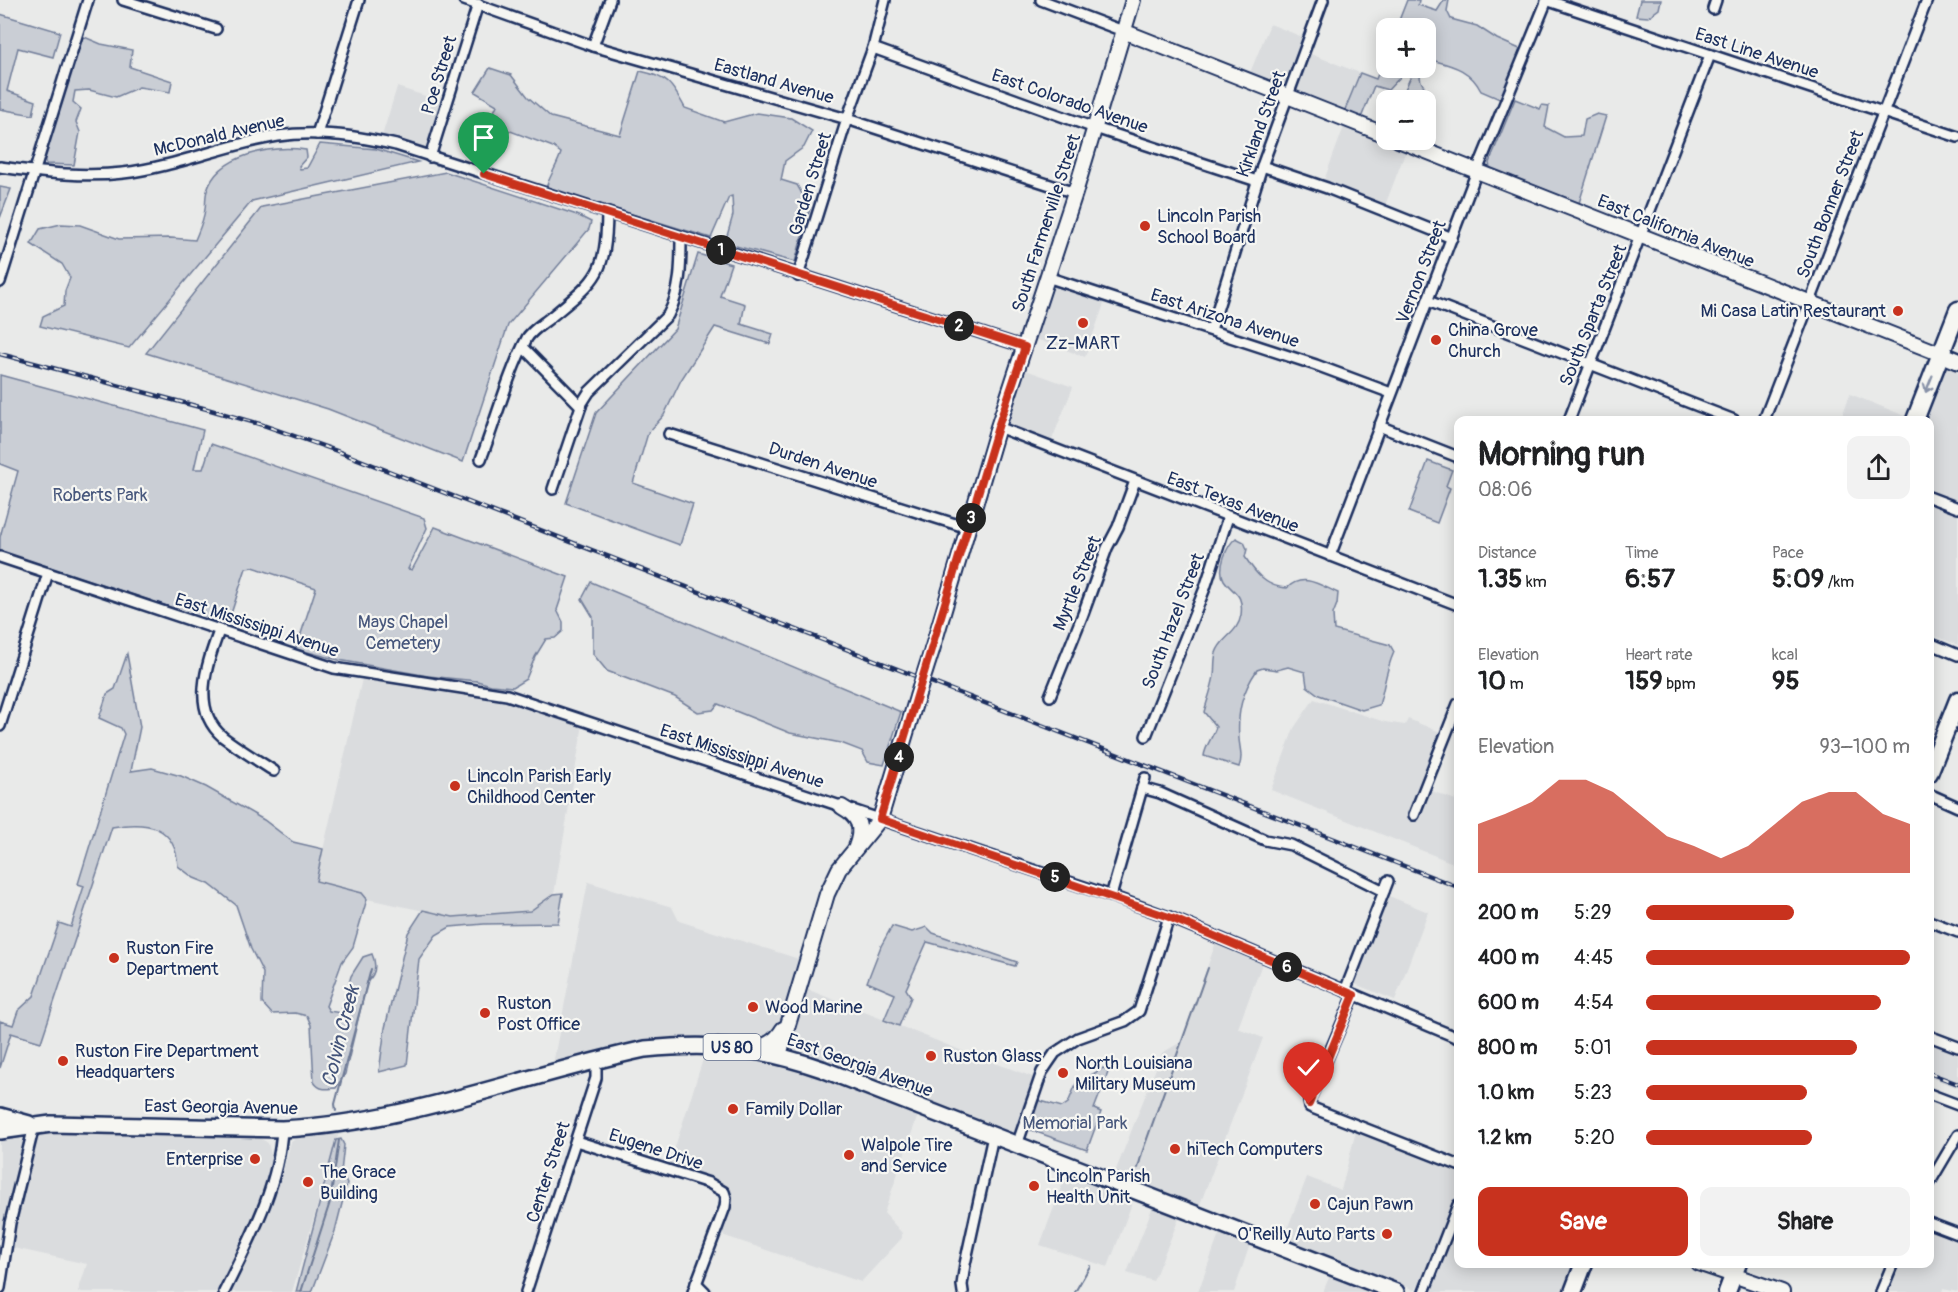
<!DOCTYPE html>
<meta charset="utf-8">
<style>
body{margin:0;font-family:Pangolin,sans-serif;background:#f2f2f2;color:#202124;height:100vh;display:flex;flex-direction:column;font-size:22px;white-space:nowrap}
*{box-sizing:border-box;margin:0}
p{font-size:20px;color:#757577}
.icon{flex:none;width:33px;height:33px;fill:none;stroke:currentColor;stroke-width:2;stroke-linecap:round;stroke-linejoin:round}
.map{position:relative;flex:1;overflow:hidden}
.side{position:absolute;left:1454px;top:416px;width:480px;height:852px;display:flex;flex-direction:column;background:#fff;border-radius:12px;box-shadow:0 3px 15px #0003}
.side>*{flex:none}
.tools{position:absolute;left:1376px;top:18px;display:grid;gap:12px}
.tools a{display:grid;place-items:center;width:60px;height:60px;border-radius:12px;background:#fff;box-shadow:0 3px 15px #0003;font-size:30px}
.pin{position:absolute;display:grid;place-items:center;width:51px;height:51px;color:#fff;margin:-62px -26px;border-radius:50% 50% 50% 0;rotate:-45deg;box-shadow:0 0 6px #0007}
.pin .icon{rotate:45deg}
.km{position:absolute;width:30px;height:30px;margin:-15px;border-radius:50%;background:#222;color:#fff;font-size:16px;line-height:30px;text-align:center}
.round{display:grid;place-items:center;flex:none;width:63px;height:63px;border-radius:12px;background:#f2f2f2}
.headline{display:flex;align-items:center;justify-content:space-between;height:102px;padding:0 24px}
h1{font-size:33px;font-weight:700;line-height:45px}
.stats{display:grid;grid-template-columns:repeat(3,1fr);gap:9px;height:102px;padding:6px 24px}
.stats div{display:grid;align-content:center}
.stats b{font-size:26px;font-weight:700}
.stats small{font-size:16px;font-weight:400}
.stats p{font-size:16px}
.chart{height:168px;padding:12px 24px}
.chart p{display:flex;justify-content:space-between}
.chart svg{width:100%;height:108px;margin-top:6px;fill:#c8321e;opacity:.7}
.action{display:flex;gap:12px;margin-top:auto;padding:12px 24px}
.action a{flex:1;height:69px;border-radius:12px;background:#c8321e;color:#fff;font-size:24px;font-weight:700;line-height:69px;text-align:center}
.action a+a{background:#f2f2f2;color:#202124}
ul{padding:0 24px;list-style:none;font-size:20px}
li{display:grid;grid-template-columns:96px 72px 1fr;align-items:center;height:45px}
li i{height:15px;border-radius:8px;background:#c8321e}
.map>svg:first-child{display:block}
</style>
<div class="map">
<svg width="1958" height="1292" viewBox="0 0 1958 1292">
<rect width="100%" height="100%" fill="#e9eae9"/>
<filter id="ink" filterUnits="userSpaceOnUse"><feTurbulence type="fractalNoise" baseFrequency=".0167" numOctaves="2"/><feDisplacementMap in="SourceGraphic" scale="12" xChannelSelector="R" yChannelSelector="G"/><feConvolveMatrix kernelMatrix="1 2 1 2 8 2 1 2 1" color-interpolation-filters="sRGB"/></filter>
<g filter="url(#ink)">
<!-- built -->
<g fill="#dadcde">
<path d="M1270,24L1305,38L1287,83L1282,87L1249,75Z"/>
<path d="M1308,53L1360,73L1344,112L1295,91Z"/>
<path d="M397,87L444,102L427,149L382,136Z"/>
<path d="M1345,124L1407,148L1384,208L1323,183Z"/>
<path d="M1052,285L1105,301L1085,357L1033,338Z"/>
<path d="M1951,365L1958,368V645L1929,634V420H1923L1942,375L1946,368Z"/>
<path d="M1023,369L1073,387L1051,442L1006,423Z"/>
<path d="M1850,394L1910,418L1909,420H1838L1841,419Z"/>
<path d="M362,679L499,700L534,708L583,724L554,894L530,911L453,917L367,899L362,893L316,881Z"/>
<path d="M1314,699L1385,722L1405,725L1408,719L1440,732L1419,786L1458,801V865L1271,790L1294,728Z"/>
<path d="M588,882L672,907L679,921L802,960L777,1032L757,1043L692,1038L652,1041L621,1046L553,1064Z"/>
<path d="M1389,896L1428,912L1395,1000L1355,984Z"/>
<path d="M1216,942L1263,961L1238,1028L1263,1038L1199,1207L1114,1175L1162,1053L1181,1042Z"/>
<path d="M804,988L965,1052L1033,1077L1015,1131L1008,1133L818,1059L789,1050L787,1048Z"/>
<path d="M1929,1040L1958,1051V1088L1929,1077Z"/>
<path d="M705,1053L736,1055L789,1067L823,1077L918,1115L884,1213L902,1233V1238L861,1282L719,1234L729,1203L731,1192L729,1187L669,1166Z"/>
<path d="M63,1131L255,1135L268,1143L272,1158L265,1185L250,1227L218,1292H78L87,1264L9,1247L13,1222L37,1137L40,1134Z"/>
<path d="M1356,1131L1458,1171V1189L1421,1282L1415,1290L1283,1240L1307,1177L1341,1190Z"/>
<path d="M339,1132L292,1292H229L262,1224L283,1170L291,1142L300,1136Z"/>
<path d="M18,1137L23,1142L24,1147L5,1230L0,1228V1139Z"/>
<path d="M1067,1172L1134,1198L1108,1267L1040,1245Z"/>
<path d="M1153,1206L1180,1216L1153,1281L1127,1273Z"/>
<path d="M1458,1218V1263H1575L1563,1292H1429Z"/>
<path d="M1929,1228L1958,1239V1292L1943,1289L1942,1292H1888L1899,1263H1929Z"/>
<path d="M1220,1232L1250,1244L1234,1292H1198Z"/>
<path d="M1330,1275L1374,1292H1323Z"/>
</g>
<!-- green -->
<g fill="#caced5" stroke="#727e9a" stroke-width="1.5">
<path d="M1407,0H1419L1418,5L1437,11L1444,0H1449L1447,11L1451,19L1477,26L1497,39L1522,50L1502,100L1481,91C1471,71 1455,66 1435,61L1425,67V28H1396Z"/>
<path d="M1640,0H1661L1659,9L1648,17L1636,16Z"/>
<path d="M0,14L60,32L53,57L18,48L7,91L36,101L33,115L0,109Z"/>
<path d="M82,36L101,44L132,50L130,67L172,81L170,92L139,87L116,97L89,90L75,91L73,102L81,109L76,122L80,132L74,165L46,164L43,157Z"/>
<path d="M1386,53V68H1425C1416,76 1421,83 1428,92L1424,100L1403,94L1411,76L1403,74L1388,90L1374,86L1361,118L1344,112L1360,73L1376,79Z"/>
<path d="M490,68L511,75L528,97L551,117L620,135L640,71C668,77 672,84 685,108L724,122L757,113L791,118L812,131L804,147L785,161L781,180L797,185L810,208L795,262L725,243L733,215L732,196L729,197L711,238L546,188C550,175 557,166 561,153L553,147L489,123L497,105L475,92Z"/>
<path d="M1515,99L1540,109L1542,105L1549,106L1545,127L1564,137L1582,136L1585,119L1597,114L1606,116L1579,203L1490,168L1489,163Z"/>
<path d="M320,144L376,149L418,162L252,201L129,348L40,326L43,316L64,306L65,291L70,278L62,264L31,244L40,229L61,224L80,225L119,239L171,238L195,240C199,230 204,220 205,209C206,203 205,196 207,191C218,154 273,145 306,150L307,157L299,166L300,169L307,168Z"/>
<path d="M446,172L577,215L591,222L589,229L508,325L463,462L328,409L146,353L262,207Z"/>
<path d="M0,187L11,189L0,218Z"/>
<path d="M698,254L731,264L720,296L745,304L741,324L773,334L770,344L715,327L681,380L664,415L648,433L633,483L693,504L680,545L566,503L596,413L675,329Z"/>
<path d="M0,375L203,430L194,469H203L211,444L424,518L427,528L408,569L412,570L435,527L568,577L557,610L563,622V631L555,638L546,639L535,657L526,679L513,687L491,685L477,681L428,676L339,660L296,649L316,588L253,567L246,568L227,626L0,551V537L18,471L0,464Z"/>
<path d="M1428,461L1452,470L1446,486L1450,488L1437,523L1409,512Z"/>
<path d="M1236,538L1244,542L1247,549L1245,557C1256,574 1266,587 1287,588C1303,572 1320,585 1338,593L1337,604L1333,614L1334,630L1390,645L1394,652C1385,672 1385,686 1379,705L1362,710L1319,695L1307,686L1305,672L1288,667L1277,670L1263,668L1257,670C1242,692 1237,712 1239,739C1240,750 1243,756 1239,767L1204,756C1205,746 1213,737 1216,727L1204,712C1207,701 1212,688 1214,676C1215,669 1214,661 1216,653C1221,637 1238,634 1241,615C1244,592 1232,593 1224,580C1217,568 1227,545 1236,538Z"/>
<path d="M591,582L901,712L884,765L868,762L862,751L841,743L790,733L718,704L713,710L698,712L675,697L607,671L593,654V617L582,599Z"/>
<path d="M127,654L140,727L131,771L152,768L181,776L206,787L264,820L293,842L323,849L316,881L362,893L367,899L353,947L342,962L326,1006L329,1011L341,1013L351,976L363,957L372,954C377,965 376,974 367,982L345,1074L336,1088C327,1089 320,1091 314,1082L311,1025L307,1016L295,1013L272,1014L262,1003L263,973L251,949L236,905L209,884L194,878L178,866C175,825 147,821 112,827L41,1042L11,1033L0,1068V1021L13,1025L18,1011L34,996L59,923L71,927L84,886L78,884L124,734L121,728L99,718L107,694L115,689Z"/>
<path d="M563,893L558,923L484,924L450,927L436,935L419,959L407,1065L379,1072L385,1028L408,933L423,910L453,917L530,911L554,894Z"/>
<path d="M892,926L912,932L927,927L933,933L1017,962L1015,966L927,942L906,989L911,997L899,1026L884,1020L895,994L867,982L881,946Z"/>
<path d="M1103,1068L1109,1070L1094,1109L1101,1112L1087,1150L1028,1129L1037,1100L1062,1107L1068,1103L1076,1084Z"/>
<path d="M341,1139L344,1145L341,1172L347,1184L335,1231L312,1292H296L336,1140Z"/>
</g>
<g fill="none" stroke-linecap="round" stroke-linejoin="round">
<!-- stream -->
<g stroke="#6c7995" stroke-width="2">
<path d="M336,1111L335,1104L371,969"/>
<path d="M1138,1168L1142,1153L1208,968"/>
<path d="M301,1292L330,1202L339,1140"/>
<path d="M1075,1292L1090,1266"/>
</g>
<!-- street casing -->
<g stroke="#1b2f5e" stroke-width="14">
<g id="street">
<path d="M123,0L216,29"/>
<path d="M464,0L593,46L847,119L1075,193"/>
<path d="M1041,0L1123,31"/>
<path d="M1546,0L1958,137"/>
<path d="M1713,9L1716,0"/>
<path d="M593,46L610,0"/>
<path d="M873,48L1089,126L1257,181"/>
<path d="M317,134L359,0"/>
<path d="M430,157L478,4"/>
<path d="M1262,166L1327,188L1452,238"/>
<path d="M0,167C40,172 82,178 123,173C176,167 226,144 278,136C318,130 358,136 396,145L1025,347"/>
<path d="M798,276L847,119L873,48L885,0"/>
<path d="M1047,277L1316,365L1391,393"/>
<path d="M0,282L88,0"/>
<path d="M1428,301L1734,420"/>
<path d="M1211,330L1262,166L1323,0"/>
<path d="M523,347L581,406"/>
<path d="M1569,420L1710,55"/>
<path d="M1764,420L1927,0"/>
<path d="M1379,426L1458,457"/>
<path d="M998,427L1458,605"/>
<path d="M669,434L968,528"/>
<path d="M481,459C496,420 508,374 527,338C532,330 544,323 551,317C596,280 606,275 607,214"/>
<path d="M553,489L582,403L589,392L668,315C681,291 681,265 681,237"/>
<path d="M1929,497L1958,508"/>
<path d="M1330,556L1477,171L1547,0"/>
<path d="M0,557L334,668L507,695L1111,896L1169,917L1458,1038"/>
<path d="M219,631C207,664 190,709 223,737C239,749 257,760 274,771"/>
<path d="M1929,643L1958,655"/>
<path d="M1050,696L1083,614L1107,548L1118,527L1135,481"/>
<path d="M0,726L48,573"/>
<path d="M1146,736L1205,588L1228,517"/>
<path d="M1142,788L1160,793L1265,840L1291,845L1384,891"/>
<path d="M1929,794L1958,807"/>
<path d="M1414,815L1458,704"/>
<path d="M1111,896L1145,778"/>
<path d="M1929,921L1958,932"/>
<path d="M1345,991L1388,881"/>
<path d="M1354,995L1309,1101L1310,1107L1458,1165"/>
<path d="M1929,1036L1958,1047"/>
<path d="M1929,1094L1958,1105"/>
<path d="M576,1141L709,1183L724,1192L726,1198L725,1207L693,1292"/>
<path d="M1017,1145L1042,1072L1055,1053L1078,1038L1125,1021L1139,1011L1169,917"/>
<path d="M1929,1184L1958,1135"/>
<path d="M1929,1223L1958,1234"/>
<path d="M696,1283L705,1292"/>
<path d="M0,1288L10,1223L34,1126"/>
<path d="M224,1292C249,1241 279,1187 282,1129"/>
<path d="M526,1292L596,1078V1061"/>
<path d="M963,1292L962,1285L965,1264L993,1136"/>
<path d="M1424,1292L1458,1205"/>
<path d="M1881,1292L1893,1263"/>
</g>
</g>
<!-- secondary casing -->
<g stroke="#1b2f5e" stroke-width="18">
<g id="secondary">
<path d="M1123,31L1386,135"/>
<path d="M1398,140L1941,354"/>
<path d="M932,650L998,427L1075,193L1133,0"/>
<path d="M842,807C860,817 863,828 856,847"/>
<path d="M747,1048C763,1048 775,1043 783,1029"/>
<path d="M779,1055L827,894L839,869L880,819L917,697"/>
<path d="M1698,1263L1782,1292"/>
</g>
</g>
<!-- primary casing -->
<g stroke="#1b2f5e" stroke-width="20">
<g id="primary">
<path d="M1941,354L1958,361"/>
<path d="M0,1116L29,1124"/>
<path d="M0,1131L51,1124L282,1129C408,1123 523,1075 645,1049C713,1042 757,1047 822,1069L1396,1292"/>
</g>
</g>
<!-- highway casing -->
<g stroke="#1b2f5e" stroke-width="21">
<g id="highway">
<path d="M1915,420L1958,310"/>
<path d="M1929,773L1958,700"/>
<path d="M1573,1292L1584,1263"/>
<path d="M1727,1292L1738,1263"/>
</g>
</g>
<!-- street -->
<use href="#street" stroke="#f6f6f2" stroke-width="9"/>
<!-- secondary -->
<use href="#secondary" stroke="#f6f6f2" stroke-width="14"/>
<!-- primary -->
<use href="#primary" stroke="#f6f6f2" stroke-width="15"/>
<!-- highway -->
<use href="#highway" stroke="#f6f6f2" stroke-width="16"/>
<!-- rail casing -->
<g stroke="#1b2f5e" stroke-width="4.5">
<g id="rail">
<path d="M0,354L207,409L263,425L337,451L1458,887"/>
<path d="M1929,1073L1958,1084"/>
</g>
</g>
<!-- rail -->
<use href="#rail" stroke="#f6f6f2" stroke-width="2" stroke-dasharray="7" stroke-linecap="butt"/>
<!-- secondary-bridge casing -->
<g stroke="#1b2f5e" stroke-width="18" stroke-linecap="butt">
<path id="secondary-bridge" d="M917,697L932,650"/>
</g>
<!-- secondary-bridge -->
<use href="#secondary-bridge" stroke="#f6f6f2" stroke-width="14"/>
</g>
<!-- one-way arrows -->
<defs><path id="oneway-shaft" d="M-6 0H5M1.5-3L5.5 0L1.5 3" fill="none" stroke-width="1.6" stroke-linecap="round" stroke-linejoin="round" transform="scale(1.5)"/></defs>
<use stroke="#8892a8" href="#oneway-shaft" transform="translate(1929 384) rotate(112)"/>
</g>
<g fill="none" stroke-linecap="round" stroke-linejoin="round" filter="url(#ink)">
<!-- route casing -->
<g stroke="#fff" stroke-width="12">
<path id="route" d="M484,174L1025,347L998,427L880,819L1169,917L1354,995L1309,1104"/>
</g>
<!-- route -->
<use href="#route" stroke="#c8321e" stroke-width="8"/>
</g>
<!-- markers -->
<g fill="#c8321e" stroke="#f6f6f2" stroke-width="2">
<circle cx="1145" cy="226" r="6"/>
<circle cx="1898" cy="311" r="6"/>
<circle cx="1083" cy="323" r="6"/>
<circle cx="1436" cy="340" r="6"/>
<circle cx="455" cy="786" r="6"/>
<circle cx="114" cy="958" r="6"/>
<circle cx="753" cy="1007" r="6"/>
<circle cx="485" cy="1013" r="6"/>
<circle cx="931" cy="1056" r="6"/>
<circle cx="63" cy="1061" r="6"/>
<circle cx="1063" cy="1073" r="6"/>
<circle cx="733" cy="1109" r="6"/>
<circle cx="1175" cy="1149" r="6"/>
<circle cx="849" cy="1155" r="6"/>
<circle cx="255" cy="1159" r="6"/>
<circle cx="308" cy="1182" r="6"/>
<circle cx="1034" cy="1186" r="6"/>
<circle cx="1315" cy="1204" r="6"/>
<circle cx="1387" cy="1234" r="6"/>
</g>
<g text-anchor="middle" stroke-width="4.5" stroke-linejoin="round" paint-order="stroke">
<!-- shield labels -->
<rect fill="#f6f6f2" stroke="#5d6b8a" stroke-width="1.5" x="703.5" y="1034" width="57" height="26" rx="4.5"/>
<g font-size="16" font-weight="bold" fill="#1b2f5e">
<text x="732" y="1053">US 80</text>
</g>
<!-- street labels -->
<g font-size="18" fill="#1b2f5e" stroke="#f6f6f2">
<text transform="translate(1757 53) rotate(18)" y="6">East Line Avenue</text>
<text transform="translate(439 75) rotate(-73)" y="6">Poe Street</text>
<text transform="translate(774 81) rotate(16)" y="6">Eastland Avenue</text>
<text transform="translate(1070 101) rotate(19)" y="6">East Colorado Avenue</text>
<text transform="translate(1261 124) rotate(-70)" y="6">Kirkland Street</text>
<text transform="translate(219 135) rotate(-13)" y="6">McDonald Avenue</text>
<text transform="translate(810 184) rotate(-73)" y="6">Garden Street</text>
<text transform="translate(1830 204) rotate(-69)" y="6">South Bonner Street</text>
<text transform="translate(1046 223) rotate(-72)" y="6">South Farmerville Street</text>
<text transform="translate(1676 231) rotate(22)" y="6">East California Avenue</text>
<text transform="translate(1421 272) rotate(-69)" y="6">Vernon Street</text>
<text transform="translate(1593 315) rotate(-68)" y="6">South Sparta Street</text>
<text transform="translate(1225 318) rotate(18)" y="6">East Arizona Avenue</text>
<text transform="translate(823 465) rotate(18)" y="6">Durden Avenue</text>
<text transform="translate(1233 502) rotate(21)" y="6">East Texas Avenue</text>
<text transform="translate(1077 583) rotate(-68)" y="6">Myrtle Street</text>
<text transform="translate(1173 621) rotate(-69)" y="6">South Hazel Street</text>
<text transform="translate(257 625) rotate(18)" y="6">East Mississippi Avenue</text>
<text transform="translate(742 756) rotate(18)" y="6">East Mississippi Avenue</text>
<text transform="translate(860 1065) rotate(20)" y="6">East Georgia Avenue</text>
<text transform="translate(221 1107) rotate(1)" y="6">East Georgia Avenue</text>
<text transform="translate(656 1149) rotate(18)" y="6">Eugene Drive</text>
<text transform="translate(548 1172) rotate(-72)" y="6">Center Street</text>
</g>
<!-- poi labels -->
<g font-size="18" fill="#1b2f5e" stroke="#f6f6f2" text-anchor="start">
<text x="1157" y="222">Lincoln Parish<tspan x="1157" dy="21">School Board</tspan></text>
<text x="1886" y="317" text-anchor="end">Mi Casa Latin Restaurant</text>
<text x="1448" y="336">China Grove<tspan x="1448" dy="21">Church</tspan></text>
<text x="1083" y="349" text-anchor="middle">Zz-MART</text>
<text x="467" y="782">Lincoln Parish Early<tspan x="467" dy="21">Childhood Center</tspan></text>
<text x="126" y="954">Ruston Fire<tspan x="126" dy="21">Department</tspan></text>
<text x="497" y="1009">Ruston<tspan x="497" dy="21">Post Office</tspan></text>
<text x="765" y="1013">Wood Marine</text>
<text x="75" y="1057">Ruston Fire Department<tspan x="75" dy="21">Headquarters</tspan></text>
<text x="943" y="1062">Ruston Glass</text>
<text x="1075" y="1069">North Louisiana<tspan x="1075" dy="21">Military Museum</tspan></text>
<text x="745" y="1115">Family Dollar</text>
<text x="861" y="1151">Walpole Tire<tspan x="861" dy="21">and Service</tspan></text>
<text x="1187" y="1155">hiTech Computers</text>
<text x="243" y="1165" text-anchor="end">Enterprise</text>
<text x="320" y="1178">The Grace<tspan x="320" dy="21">Building</tspan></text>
<text x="1046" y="1182">Lincoln Parish<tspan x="1046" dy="21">Health Unit</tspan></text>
<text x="1327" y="1210">Cajun Pawn</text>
<text x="1375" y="1240" text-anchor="end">O'Reilly Auto Parts</text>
</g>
<!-- park labels -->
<g font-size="18" fill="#47577c" stroke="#f6f6f2">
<text x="100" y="501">Roberts Park</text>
<text x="403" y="628">Mays Chapel<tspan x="403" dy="21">Cemetery</tspan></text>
<text x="1075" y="1129">Memorial Park</text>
</g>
<!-- water labels -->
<g font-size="20" font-style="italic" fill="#44547a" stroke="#f6f6f2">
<text transform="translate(340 1036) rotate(-76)" y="7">Colvin Creek</text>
</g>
</g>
</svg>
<div class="tools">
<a>+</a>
<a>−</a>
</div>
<div class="pin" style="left:484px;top:174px;background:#1e9e55"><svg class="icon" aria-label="arrive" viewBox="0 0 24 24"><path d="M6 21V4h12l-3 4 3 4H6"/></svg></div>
<div class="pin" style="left:1309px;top:1104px;background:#d93025"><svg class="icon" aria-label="check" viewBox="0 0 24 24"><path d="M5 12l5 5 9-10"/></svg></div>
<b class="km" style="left:721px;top:250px">1</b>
<b class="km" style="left:959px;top:326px">2</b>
<b class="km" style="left:971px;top:518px">3</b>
<b class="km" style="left:899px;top:757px">4</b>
<b class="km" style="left:1055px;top:877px">5</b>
<b class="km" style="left:1287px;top:967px">6</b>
<section class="side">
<div class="headline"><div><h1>Morning run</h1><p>08:06</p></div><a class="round"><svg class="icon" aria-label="share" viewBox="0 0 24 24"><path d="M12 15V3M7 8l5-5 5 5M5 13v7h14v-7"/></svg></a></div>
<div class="stats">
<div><p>Distance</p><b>1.35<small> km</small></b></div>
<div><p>Time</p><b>6:57</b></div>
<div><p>Pace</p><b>5:09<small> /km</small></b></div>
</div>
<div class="stats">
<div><p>Elevation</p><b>10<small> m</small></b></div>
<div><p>Heart rate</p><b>159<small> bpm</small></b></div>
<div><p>kcal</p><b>95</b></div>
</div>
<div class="chart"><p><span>Elevation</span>93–100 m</p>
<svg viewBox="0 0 160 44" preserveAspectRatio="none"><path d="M0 44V24L10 20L20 15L30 6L40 6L50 11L60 20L70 29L80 33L90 38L100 33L110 24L120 15L130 11L140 11L150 20L160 24V44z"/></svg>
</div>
<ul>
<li><b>200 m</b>5:29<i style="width:56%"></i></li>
<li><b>400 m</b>4:45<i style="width:100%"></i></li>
<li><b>600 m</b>4:54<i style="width:89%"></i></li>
<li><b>800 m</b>5:01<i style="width:80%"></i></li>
<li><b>1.0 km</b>5:23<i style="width:61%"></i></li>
<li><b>1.2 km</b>5:20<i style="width:63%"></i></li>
</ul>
<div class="action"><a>Save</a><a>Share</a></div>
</section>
</div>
